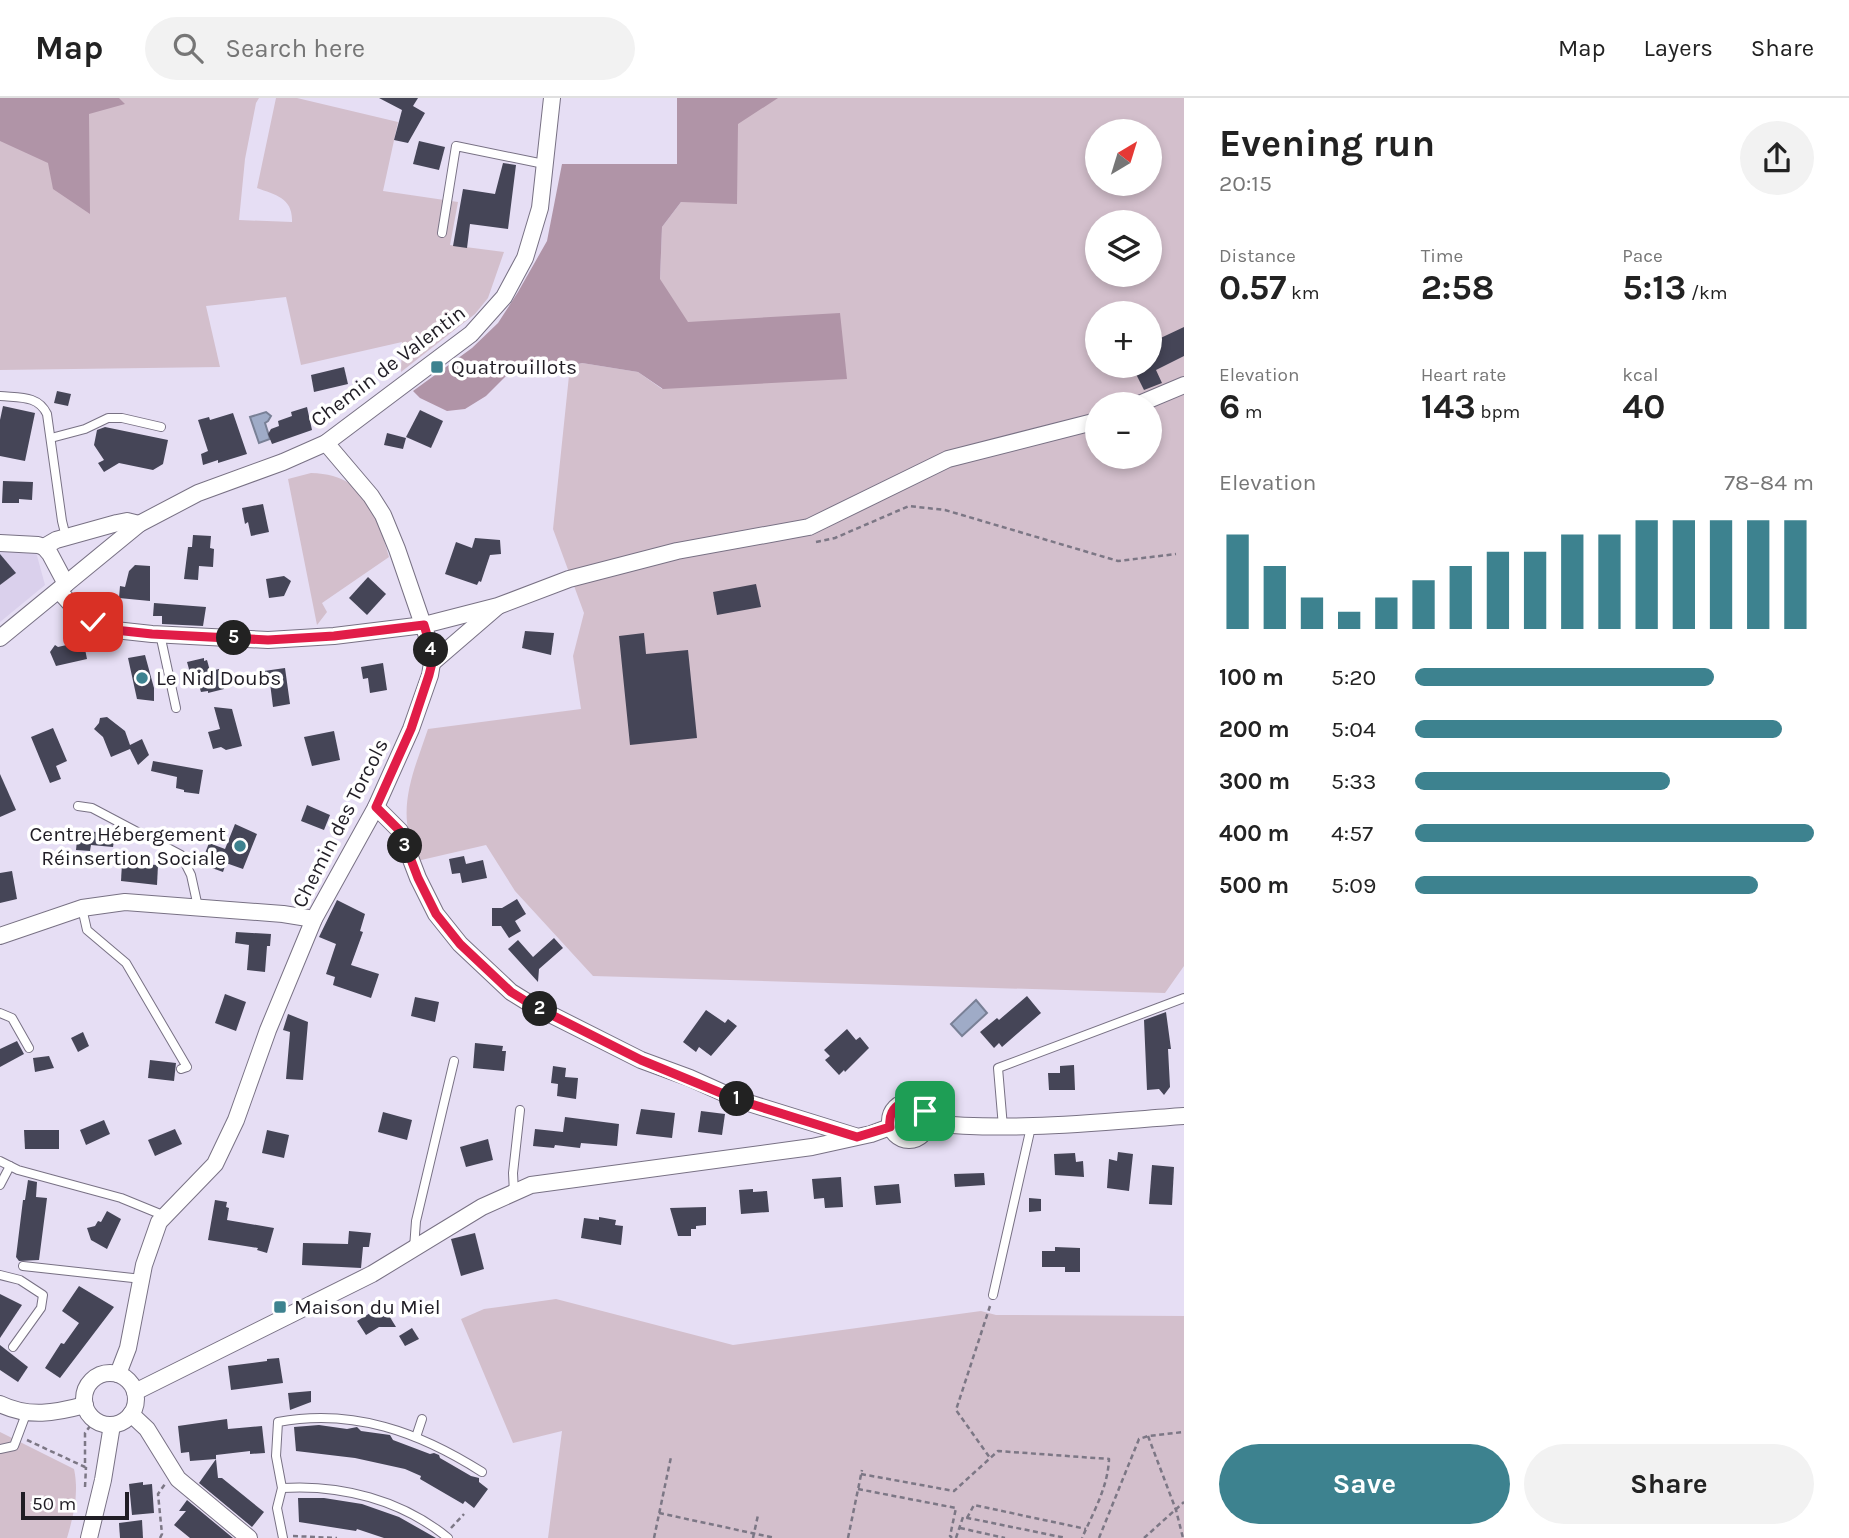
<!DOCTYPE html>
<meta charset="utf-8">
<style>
body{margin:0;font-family:Karla,sans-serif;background:#f2f2f2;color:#222;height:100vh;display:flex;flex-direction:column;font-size:26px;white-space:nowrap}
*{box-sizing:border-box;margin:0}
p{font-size:23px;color:#767676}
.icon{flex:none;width:38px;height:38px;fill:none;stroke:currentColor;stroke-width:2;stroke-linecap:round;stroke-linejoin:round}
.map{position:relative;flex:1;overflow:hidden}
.drawer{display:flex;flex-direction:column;background:#fff;width:665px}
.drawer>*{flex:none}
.needle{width:46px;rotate:38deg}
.controls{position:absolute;left:1085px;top:21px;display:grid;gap:14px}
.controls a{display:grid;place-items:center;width:77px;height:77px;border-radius:50%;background:#fff;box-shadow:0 4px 10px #0003;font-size:35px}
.scale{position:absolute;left:21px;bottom:18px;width:108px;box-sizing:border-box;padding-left:7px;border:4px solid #201d25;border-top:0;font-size:19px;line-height:24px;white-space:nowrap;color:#201d25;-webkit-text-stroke:5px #fff;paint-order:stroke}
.pin{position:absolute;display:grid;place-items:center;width:60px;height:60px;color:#fff;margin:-30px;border-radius:14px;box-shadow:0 4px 10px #0006}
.km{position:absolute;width:35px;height:35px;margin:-18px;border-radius:50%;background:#222;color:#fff;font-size:19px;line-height:35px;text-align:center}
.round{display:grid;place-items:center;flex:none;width:74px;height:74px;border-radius:37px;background:#f2f2f2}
.overview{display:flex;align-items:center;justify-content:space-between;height:119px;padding:0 35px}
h1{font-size:38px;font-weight:700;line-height:52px}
.stats{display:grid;grid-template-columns:repeat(3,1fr);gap:10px;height:119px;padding:7px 35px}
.stats div{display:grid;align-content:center}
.stats b{font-size:35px;font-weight:700}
.stats small{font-size:19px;font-weight:400}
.stats p{font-size:19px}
.chart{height:196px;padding:14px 35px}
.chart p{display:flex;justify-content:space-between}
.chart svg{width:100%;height:126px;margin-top:7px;stroke:#3d828f;stroke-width:6}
.action{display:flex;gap:14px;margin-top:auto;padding:14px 35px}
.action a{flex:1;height:80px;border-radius:42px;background:#3d828f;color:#fff;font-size:28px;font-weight:700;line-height:80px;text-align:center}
.action a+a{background:#f2f2f2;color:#222}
ul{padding:0 35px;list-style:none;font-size:23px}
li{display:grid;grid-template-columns:112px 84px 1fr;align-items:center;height:52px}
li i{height:18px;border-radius:9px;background:#3d828f}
header{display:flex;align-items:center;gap:42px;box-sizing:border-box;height:98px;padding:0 35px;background:#fff;border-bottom:2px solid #e0e0e0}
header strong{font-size:33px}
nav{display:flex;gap:38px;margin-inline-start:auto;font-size:24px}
.search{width:490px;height:63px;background:#f2f2f2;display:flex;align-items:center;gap:18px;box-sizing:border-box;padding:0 24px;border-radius:38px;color:#767676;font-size:26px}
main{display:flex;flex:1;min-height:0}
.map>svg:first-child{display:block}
</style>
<header>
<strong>Map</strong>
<div class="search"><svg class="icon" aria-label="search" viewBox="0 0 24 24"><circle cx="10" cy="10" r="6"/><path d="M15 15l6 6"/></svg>Search here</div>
<nav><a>Map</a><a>Layers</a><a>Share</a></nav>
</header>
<main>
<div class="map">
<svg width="1184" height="1440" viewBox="0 0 1184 1440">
<rect width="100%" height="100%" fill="#e6def4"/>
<!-- built -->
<path fill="#dad0ec" d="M0,451L36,454L45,487L0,524Z"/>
<!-- green -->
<g fill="#d3bfcc" fill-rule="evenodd">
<path d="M0,0H259L256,5L245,61L239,122L292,124C293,100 276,97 257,90L276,0H297L398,24L383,93L458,104L450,147L504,154L488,200L475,216L401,274L402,244L301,267L286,199L206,208L220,269L0,272Z"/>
<path d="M737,0H1184V868L1165,895L593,878L515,793L486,747L417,763C414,750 408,737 407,724C404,692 418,661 428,631L581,611L573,558L584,515L553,431L570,268L582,265L638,274L662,291L660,181L662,129L681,104ZM1097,33H1150V86H1097ZM1097,124H1150V177H1097ZM1097,215H1150V268H1097ZM1097,306H1150V359H1097Z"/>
<path d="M311,375C365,376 376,415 389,459L322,505L327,514L317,527L288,381Z"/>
<path d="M556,1201L733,1247L981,1213L996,1217L1184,1218V1440H548L562,1333L513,1345L461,1221L484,1211Z"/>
<path d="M0,1334L74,1371C79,1395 74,1416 67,1440H0Z"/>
</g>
<!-- forest -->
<g fill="#b094a7">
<path d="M0,0H119L125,6L89,16L90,116L53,91L48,65L0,43Z"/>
<path d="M677,0H778L738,26L737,106L681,104L662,129L660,181L688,224L840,215L847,281L663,291L638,274L582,265L570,268L527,263L518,266L486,298L465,311L447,313L420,300L413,293L472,250L498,225L518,194L547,143L562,66H677Z"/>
</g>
<!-- water -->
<g fill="#9fabc7" stroke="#798096" stroke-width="2">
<path d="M266,314L271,318L268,323L265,325L270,341L259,345L250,319Z"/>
<path d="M976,902L987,915L962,938L951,926Z"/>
</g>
<!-- building -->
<g fill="#454557">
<path d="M379,0H418L413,8L425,15L408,45L394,42L402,12Z"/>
<path d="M419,43L445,49L439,72L413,66Z"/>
<path d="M503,65L516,67L508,131L470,126L467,150L453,148L463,91L495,96Z"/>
<path d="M1184,229V258L1156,272L1162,285L1144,292L1132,268H1150V245Z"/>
<path d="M344,269L348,286L314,294L311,277Z"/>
<path d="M57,293L71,296L68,308L54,305Z"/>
<path d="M3,308L35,315L25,363L0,358V322Z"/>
<path d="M307,309L312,332L272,346L268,336L271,331L279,328L278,323L292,318L291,314Z"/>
<path d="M420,312L443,323L431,350L406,339Z"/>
<path d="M233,315L247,356L218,365V362L203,367L201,356L208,353L198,322L209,319L210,322Z"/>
<path d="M105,329L168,342L163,366L153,372L119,365L104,374L98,365L104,362L94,347L97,332Z"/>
<path d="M387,335L406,340L403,351L384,347Z"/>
<path d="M3,383L33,384L32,402L19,401V405H2Z"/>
<path d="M263,406L269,434L251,438L248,424L245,426L242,410Z"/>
<path d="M193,437L211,438L210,450L214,451L213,469L199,468L198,482L184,481L188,449H192Z"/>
<path d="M475,440L500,442L501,456L490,457L481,484L479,483L477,487L445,476L456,444L472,450Z"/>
<path d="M0,456L16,475L0,487Z"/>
<path d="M135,467L150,468V503L119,500L120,488L125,489L129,473Z"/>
<path d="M284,478L291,483L284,498L269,500L266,481Z"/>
<path d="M368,479L386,496L367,517L349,500Z"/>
<path d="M756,486L761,509L717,517L713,494Z"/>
<path d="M154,505L206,509L203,528L162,526V518H153Z"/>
<path d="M525,533L554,535L551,557L522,550Z"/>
<path d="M644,535L646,556L688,552L697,640L630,647L619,538Z"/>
<path d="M75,545V548L84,546L87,561L56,568L50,554L55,547L58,549Z"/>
<path d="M145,557L154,590V603L137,601L128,560Z"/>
<path d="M204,560V563L207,562L210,573L219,571L224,591L208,595V593L201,594L197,581L192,582L187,564Z"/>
<path d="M383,565L387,592L370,595L368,580L363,581L361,569Z"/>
<path d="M285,570L290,606L273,609L270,585L266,586L264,573Z"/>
<path d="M214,609L232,611L242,648L226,652L221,649L213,651L208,634L220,631Z"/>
<path d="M107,619L125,633L130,647L142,641L149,657L138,667L130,651L111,659L103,639L94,631L99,625L100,620Z"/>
<path d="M53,630L67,663L56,668L61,681L50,685L31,639Z"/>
<path d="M334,633L340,662L312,668L304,639Z"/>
<path d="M153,663L203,672L199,696L184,694V692L176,690L177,679L151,673Z"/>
<path d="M0,676L16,712L0,719Z"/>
<path d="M307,707L330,717L324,732L301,723Z"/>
<path d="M235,726L257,736L243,771L226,765L223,774L201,766L209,745L225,751Z"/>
<path d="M78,732L115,736L113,749L91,747L90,753L76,752Z"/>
<path d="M464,758L466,766L483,762L487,780L462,785L460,775L452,776L449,761Z"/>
<path d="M122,765L158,767L157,787L121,783Z"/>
<path d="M12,773L17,801L0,805V775Z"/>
<path d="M517,801L526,816L515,823L521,833L509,840L501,828H492V810H502Z"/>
<path d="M337,802L365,816L360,833L363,834L351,867L379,876L371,900L333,887L335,879L326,876L336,846L319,839Z"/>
<path d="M236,834L271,836L270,848H267L265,874L247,872L249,847L235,845Z"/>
<path d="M554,840L563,850L539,871L538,884L508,851L518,842L533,859Z"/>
<path d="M225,896L246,904L236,933L215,925Z"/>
<path d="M1027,898L1041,915L1002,949L999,945L994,950L980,934L997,920L999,922Z"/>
<path d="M415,899L439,904L435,924L411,918Z"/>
<path d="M706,912L725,925L728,921L737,928L711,958L699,949L696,954L683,944Z"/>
<path d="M1166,914L1171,951H1168L1170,989L1164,997L1159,991L1147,992L1144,922Z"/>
<path d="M288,916L308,924L303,982L286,981L290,934L283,932Z"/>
<path d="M847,931L856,942L860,939L869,950L845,974L844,972L839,977L825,962L830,958L824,952Z"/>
<path d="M83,934L89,948L78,954L71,940Z"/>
<path d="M17,943L24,956L0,969V951Z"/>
<path d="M475,945L503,948L502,953H506L504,973L473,970Z"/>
<path d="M49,958L54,970L35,974L33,960Z"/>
<path d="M150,962L176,965L174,983L148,980Z"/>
<path d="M1074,967L1075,992H1049L1048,975H1060V968Z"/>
<path d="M553,968L566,970L565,979L578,980L576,1001L557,998L558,986L551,985Z"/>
<path d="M641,1011L675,1015L672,1040L636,1036Z"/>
<path d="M701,1013L725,1016L722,1037L698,1034Z"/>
<path d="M383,1014L412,1022L407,1042L378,1034Z"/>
<path d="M565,1019L619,1026L617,1048L581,1045L580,1050L555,1047L554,1050L533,1048L535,1031L563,1034Z"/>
<path d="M104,1022L110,1036L86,1047L80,1032Z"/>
<path d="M175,1031L182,1046L155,1058L148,1042Z"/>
<path d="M24,1032H59V1051H25Z"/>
<path d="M267,1032L289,1037L284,1060L262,1055Z"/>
<path d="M488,1041L493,1062L466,1069L460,1049Z"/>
<path d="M1118,1054L1133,1056L1129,1093L1107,1090L1109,1061L1117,1063Z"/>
<path d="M1075,1055L1076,1064L1083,1063L1084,1079L1055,1077L1054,1056Z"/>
<path d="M1152,1067L1174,1069L1172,1107L1149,1106Z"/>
<path d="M984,1075L985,1087L955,1089L954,1076Z"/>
<path d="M841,1079L843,1109L825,1110L824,1100L814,1101L812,1081Z"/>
<path d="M28,1082L37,1084L36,1099L47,1100L39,1162L19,1163L16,1159L23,1102H25Z"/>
<path d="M899,1086L901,1105L876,1107L874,1088Z"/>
<path d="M753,1091V1094L767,1093L769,1114L741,1116L739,1092Z"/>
<path d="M1029,1100L1041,1101V1113L1029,1114Z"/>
<path d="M215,1102L227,1104L226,1109L229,1110L227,1122L274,1130L267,1155L257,1152L258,1150L208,1142Z"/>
<path d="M706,1109V1127L696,1128V1131H691V1138H678L670,1110Z"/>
<path d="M107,1113L121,1121L107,1151L91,1142L87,1130L95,1128L98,1123L101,1124Z"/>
<path d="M599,1119L616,1122L615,1127L623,1128L621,1147L581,1140L584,1120L599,1122Z"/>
<path d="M349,1133L371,1135L369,1149H363L361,1170L302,1167L303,1145L348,1146Z"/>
<path d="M475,1135L484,1171L461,1178L451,1141Z"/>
<path d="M1055,1149L1080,1150V1174H1065V1169H1042V1153H1055Z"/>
<path d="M79,1188L114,1209L60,1280L45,1270L61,1245L64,1246L79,1225L62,1213Z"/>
<path d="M0,1196L22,1207L0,1240Z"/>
<path d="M380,1209L383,1213L385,1211L396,1229H379L366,1237L357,1223Z"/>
<path d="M412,1230L419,1241L405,1248L399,1238Z"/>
<path d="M0,1247L28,1269L18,1284L0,1272Z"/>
<path d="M279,1260L283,1285L231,1292L228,1268L267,1263V1261Z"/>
<path d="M311,1293V1304L290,1312L288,1295Z"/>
<path d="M227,1321L228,1331L262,1328L265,1355L250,1356V1353L216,1357V1361L190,1363L189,1354L181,1355L178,1328Z"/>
<path d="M319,1327L347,1331L357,1329L361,1333L390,1337L393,1342L430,1356L434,1355L439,1357L440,1360L471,1378L479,1380V1384L488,1391L474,1410L465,1403L463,1406L420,1381L421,1378L405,1371L355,1360L296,1353L294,1329Z"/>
<path d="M216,1361L218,1380H222L264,1414L252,1429L199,1385Z"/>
<path d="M143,1384V1387L152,1386L154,1415L132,1417L129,1386Z"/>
<path d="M298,1400H324L362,1406L399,1419L436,1440H384L357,1431L356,1433L299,1424Z"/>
<path d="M187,1402L233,1440H190L174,1427L186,1413H179Z"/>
<path d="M142,1422L143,1440H120L119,1425Z"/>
</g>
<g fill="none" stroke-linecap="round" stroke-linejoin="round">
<!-- service casing -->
<g stroke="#787184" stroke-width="10">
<g id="service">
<path d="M442,135L456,48L544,66"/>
<path d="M0,298C19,300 38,297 47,316L62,423L66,439"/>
<path d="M51,340L85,331L108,320H122L161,329"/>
<path d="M160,536L176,610"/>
<path d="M78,708L92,710L181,757L191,777L198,809"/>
<path d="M82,810L87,832L126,865L187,969L181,971"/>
<path d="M0,915L12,920L29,950"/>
<path d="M1003,1029L998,970L1184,900"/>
<path d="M0,1063L18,1072L121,1100L165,1118"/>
<path d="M0,1087L10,1068"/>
<path d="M514,1095L513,1075L520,1012"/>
<path d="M414,1150L416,1123L454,963"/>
<path d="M23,1168L142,1181"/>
<path d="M0,1177L20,1182L43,1197L41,1210L13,1249"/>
<path d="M993,1197L1031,1029"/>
<path d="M416,1339L422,1321"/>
<path d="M0,1351L14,1348L26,1316"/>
<path d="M282,1390C340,1386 402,1402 448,1440"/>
<path d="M283,1440L277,1410L282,1390L276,1358L278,1324C353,1310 419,1334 482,1374"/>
</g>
</g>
<!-- minor casing -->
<g stroke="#787184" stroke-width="18">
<g id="minor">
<path d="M1139,306L1184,287"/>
<path d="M0,445L38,447L44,449"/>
<path d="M44,449L56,442L117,425L127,423L139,426"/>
<path d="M44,449L50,456L66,486"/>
<path d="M59,493L78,514L100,527L115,532L152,536L268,542L334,538L424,527L498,508L569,481L677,453L809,429L948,361L1097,323"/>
<path d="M0,540L139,426L198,395L283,364L326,345L471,236L504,199L525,160L540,110L552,0"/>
<path d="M432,565L497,509"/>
<path d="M376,709L400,733L418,780L436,816L460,846L511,894L532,907L641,962L690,980L739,1002L855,1038"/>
<path d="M0,838L82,810L125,804L283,816L314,821"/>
<circle cx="909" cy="1023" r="19"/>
<path d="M928,1025C1014,1034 1098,1024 1184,1018"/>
<circle cx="110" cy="1301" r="26"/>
<path d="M118,1276L128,1250L144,1167L159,1124L215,1066L236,1022L268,932L314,821L376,709L411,631L430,577L432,565L430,547L397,451L383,417L371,398L326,345"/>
<path d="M135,1294L372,1176L482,1109L531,1087L812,1049L871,1036L890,1029"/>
<path d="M0,1306C29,1320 55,1315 85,1307"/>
<path d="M131,1316L147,1331L178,1381L249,1440"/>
<path d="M89,1440L103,1382L112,1327"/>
</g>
</g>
<!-- path -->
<g stroke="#7c7785" stroke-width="2.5" stroke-dasharray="5 3.5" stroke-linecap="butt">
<path d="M816,444L835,440L909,408L945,412L1118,463L1176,456"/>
<path d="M990,1208L956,1312L990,1360"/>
<path d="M1148,1338L1176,1412L1183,1440"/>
<path d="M27,1342L85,1369V1335L95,1321"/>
<path d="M861,1376L954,1393L998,1353L1109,1361C1108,1389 1093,1415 1082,1440"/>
<path d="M85,1389L86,1369"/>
<path d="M858,1391L956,1410L950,1438L952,1440"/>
<path d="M659,1415L775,1440"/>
<path d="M967,1420L974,1407L1086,1431"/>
<path d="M451,1430L464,1416"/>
<path d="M960,1430L1005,1440"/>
<path d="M293,1438L337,1440"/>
<path d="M160,1440L162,1436L158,1396L165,1386"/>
<path d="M654,1440L671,1359"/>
<path d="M753,1440L758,1417"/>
<path d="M848,1440L862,1372"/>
<path d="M956,1440L963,1419L1066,1440"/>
<path d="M1099,1440L1139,1341L1148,1338L1184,1334"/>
<path d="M1144,1440L1184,1404"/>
</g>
<!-- service -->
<use href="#service" stroke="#fff" stroke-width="8"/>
<!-- minor -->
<use href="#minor" stroke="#fff" stroke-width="16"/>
</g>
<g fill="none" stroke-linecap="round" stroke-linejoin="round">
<!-- route casing -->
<g stroke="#fff" stroke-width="14">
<path id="route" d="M93,524L115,532L152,536L268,542L334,538L424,527L430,547L432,565L429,577L411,631L376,709L400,733L418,780L436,816L460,846L511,894L532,907L641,962L738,1002L857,1039L890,1029C887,1006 909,996 925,1013"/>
</g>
<!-- route -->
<use href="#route" stroke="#e11d48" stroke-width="9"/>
</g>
<!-- markers -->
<g fill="#3d828f" stroke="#fff" stroke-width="2.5">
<rect x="430" y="262" width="14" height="14" rx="3.5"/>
<circle cx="142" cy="580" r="7"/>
<circle cx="240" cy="748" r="7"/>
<rect x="273" y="1202" width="14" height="14" rx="3.5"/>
</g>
<g text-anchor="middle" stroke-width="7" stroke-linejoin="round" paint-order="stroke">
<!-- street labels -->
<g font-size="21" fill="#201d25" stroke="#fff">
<text transform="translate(388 268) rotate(-37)" y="7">Chemin de Valentin</text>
<text transform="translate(340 725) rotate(-63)" y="7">Chemin des Torcols</text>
</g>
<!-- poi labels -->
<g font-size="21" fill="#201d25" stroke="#fff" text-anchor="start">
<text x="451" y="276">Quatrouillots</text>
<text x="156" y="587">Le Nid Doubs</text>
<text x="226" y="743" text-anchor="end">Centre Hébergement<tspan x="226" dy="24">Réinsertion Sociale</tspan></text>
<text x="294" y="1216">Maison du Miel</text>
</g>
</g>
</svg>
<div class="controls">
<a><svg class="needle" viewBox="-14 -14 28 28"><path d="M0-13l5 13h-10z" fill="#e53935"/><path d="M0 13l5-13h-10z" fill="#767676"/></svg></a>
<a><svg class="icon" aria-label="layers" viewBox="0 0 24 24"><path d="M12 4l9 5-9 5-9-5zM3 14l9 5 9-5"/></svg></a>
<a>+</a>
<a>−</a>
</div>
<div class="scale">50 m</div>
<div class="pin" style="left:925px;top:1013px;background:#1e9e55"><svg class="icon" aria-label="arrive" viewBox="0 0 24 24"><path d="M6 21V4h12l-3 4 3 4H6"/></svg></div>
<div class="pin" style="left:93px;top:524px;background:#d93025"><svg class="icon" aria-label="check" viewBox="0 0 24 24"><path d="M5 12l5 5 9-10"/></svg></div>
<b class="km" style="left:737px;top:1001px">1</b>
<b class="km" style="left:540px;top:911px">2</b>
<b class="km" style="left:405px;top:748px">3</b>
<b class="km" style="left:431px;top:552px">4</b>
<b class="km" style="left:234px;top:540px">5</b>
</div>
<section class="drawer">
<div class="overview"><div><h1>Evening run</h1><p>20:15</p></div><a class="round"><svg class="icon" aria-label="share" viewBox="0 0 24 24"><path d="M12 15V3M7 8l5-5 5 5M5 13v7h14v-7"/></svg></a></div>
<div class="stats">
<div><p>Distance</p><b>0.57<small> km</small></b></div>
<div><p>Time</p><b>2:58</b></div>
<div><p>Pace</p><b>5:13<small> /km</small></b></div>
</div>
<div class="stats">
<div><p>Elevation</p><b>6<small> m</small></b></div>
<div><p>Heart rate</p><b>143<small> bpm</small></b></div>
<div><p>kcal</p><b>40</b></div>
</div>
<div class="chart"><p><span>Elevation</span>78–84 m</p>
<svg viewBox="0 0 160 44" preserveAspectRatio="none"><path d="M5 44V11M15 44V22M25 44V33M35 44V38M45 44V33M55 44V27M65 44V22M75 44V17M85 44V17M95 44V11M105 44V11M115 44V6M125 44V6M135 44V6M145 44V6M155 44V6"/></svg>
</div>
<ul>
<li><b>100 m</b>5:20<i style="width:75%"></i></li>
<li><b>200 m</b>5:04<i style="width:92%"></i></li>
<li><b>300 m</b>5:33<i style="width:64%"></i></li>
<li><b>400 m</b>4:57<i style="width:100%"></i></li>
<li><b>500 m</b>5:09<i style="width:86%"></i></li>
</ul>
<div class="action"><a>Save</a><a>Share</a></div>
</section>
</main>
